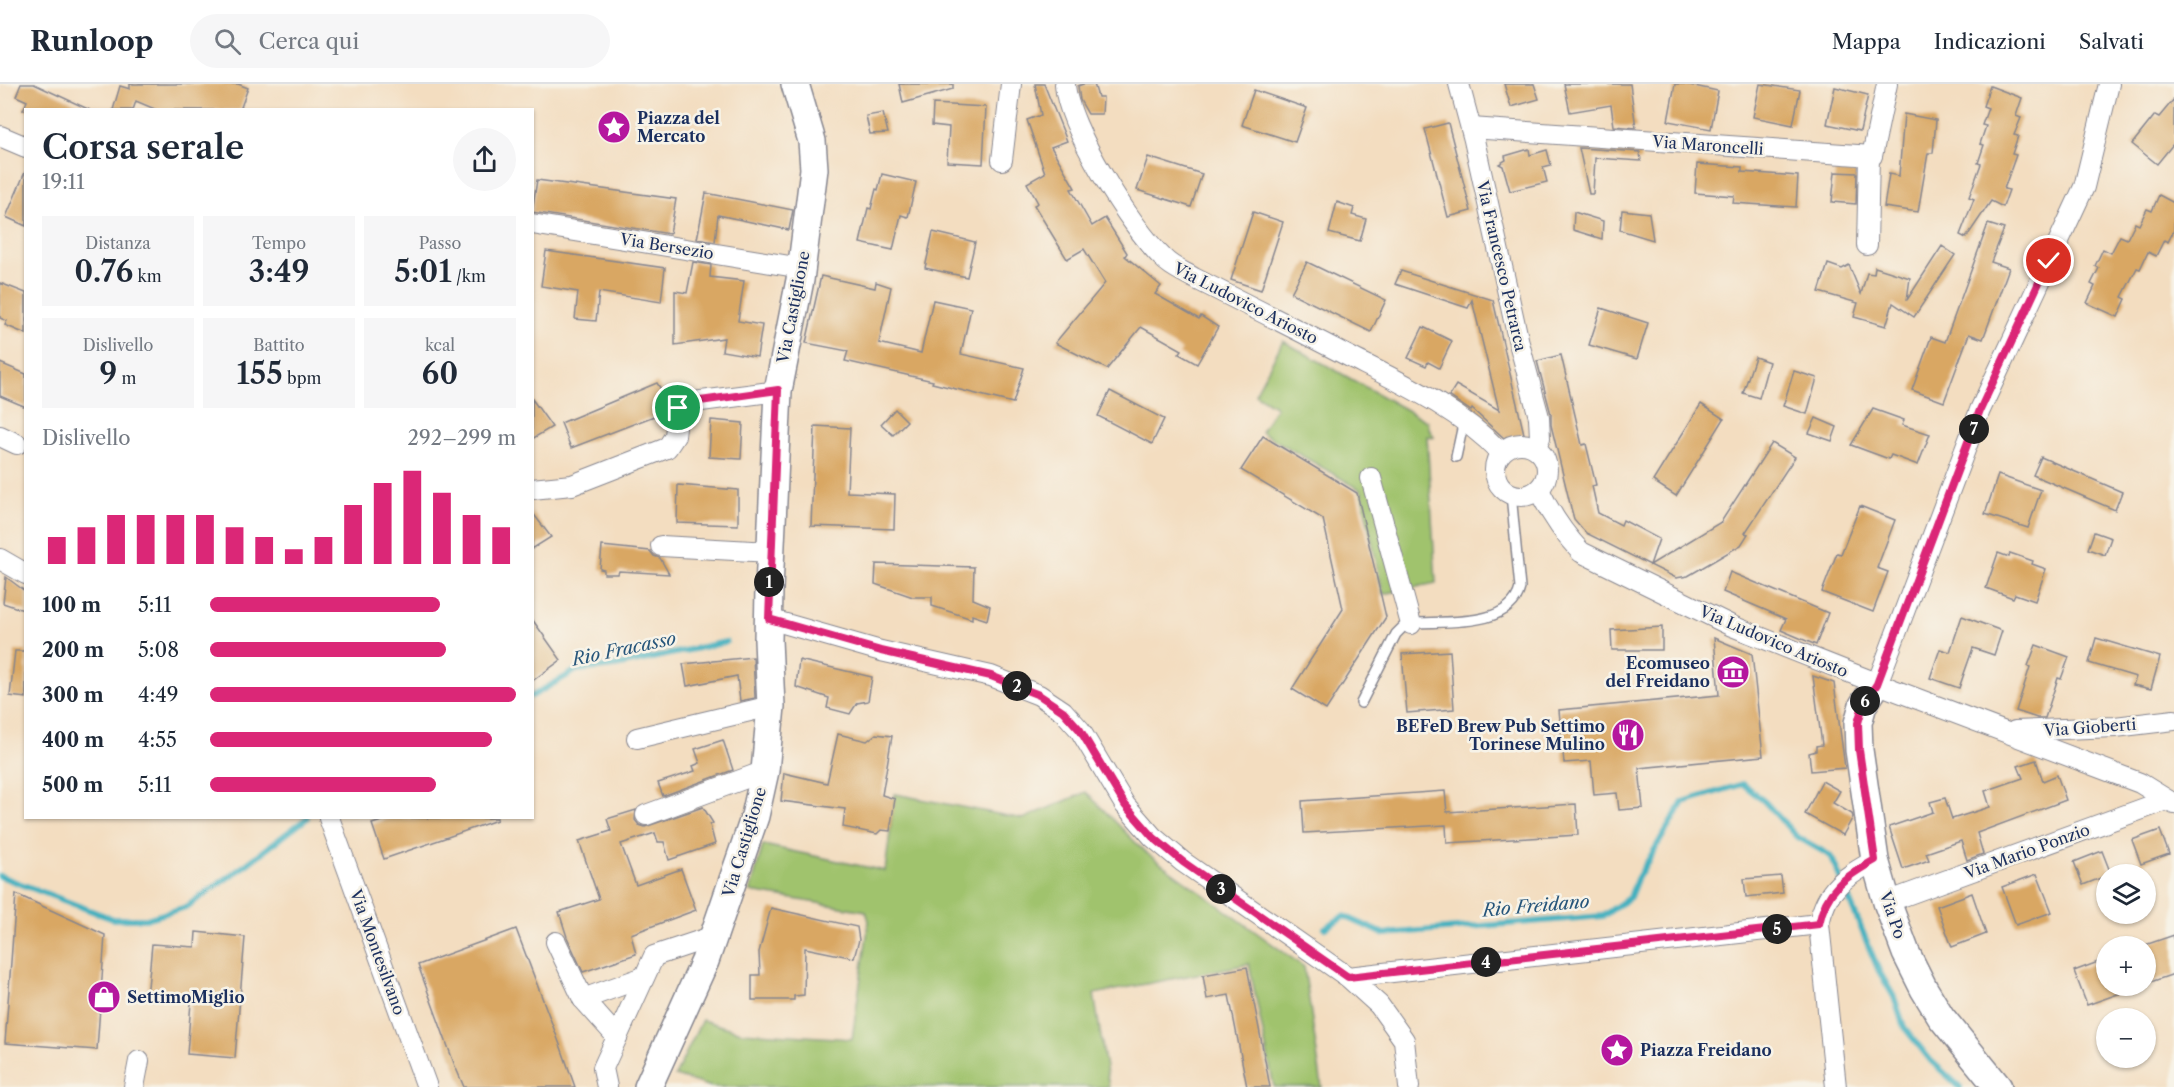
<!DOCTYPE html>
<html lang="it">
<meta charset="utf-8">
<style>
body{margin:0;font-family:"Libre Caslon Text",serif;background:#f6f6f7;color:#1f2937;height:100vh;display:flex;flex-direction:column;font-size:22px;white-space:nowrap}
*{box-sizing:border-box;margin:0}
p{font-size:20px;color:#747a83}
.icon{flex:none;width:33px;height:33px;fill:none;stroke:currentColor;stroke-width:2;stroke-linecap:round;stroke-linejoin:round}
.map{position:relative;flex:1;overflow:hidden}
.details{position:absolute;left:24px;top:24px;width:510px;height:711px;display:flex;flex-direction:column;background:#fff;border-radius:0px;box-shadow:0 2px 4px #0004}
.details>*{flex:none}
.tools{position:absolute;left:2096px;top:780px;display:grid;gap:12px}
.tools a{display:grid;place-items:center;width:60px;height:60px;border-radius:50%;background:#fff;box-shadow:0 2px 4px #0004;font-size:30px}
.pin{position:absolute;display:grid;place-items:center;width:51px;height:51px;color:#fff;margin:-26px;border:3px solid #fff;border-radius:50%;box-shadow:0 2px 6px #0007}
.km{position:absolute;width:30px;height:30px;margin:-15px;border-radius:50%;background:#222;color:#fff;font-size:16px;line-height:30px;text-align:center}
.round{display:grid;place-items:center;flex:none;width:63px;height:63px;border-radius:32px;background:#f6f6f7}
.headline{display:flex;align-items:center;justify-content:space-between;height:102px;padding:0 18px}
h1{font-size:33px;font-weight:600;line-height:45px}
.metrics{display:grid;grid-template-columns:repeat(3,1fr);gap:9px;height:102px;padding:6px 18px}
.metrics div{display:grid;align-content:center;border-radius:0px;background:#f6f6f7;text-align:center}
.metrics b{font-size:30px;font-weight:600}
.metrics small{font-size:16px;font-weight:400}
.metrics p{font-size:16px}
.chart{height:168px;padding:12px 18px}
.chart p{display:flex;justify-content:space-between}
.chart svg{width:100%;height:108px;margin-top:6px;stroke:#db2777;stroke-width:6}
ul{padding:0 18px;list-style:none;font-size:20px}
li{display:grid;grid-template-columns:96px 72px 1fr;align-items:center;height:45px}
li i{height:15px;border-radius:8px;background:#db2777}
header{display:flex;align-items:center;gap:36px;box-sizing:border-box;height:84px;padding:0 30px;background:#fff;border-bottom:2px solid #e0e1e3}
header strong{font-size:28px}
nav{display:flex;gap:33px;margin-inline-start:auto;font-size:21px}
.search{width:420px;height:54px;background:#f6f6f7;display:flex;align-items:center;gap:15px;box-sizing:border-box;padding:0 21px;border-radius:33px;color:#747a83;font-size:22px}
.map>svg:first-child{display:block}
</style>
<header>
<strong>Runloop</strong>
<div class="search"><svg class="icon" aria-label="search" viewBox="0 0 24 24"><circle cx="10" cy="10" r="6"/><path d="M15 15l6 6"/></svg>Cerca qui</div>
<nav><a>Mappa</a><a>Indicazioni</a><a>Salvati</a></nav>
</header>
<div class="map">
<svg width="2174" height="1003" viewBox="0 0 2174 1003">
<rect width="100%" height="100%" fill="#f7f3e8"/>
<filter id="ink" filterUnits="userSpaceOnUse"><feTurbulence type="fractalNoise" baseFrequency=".0167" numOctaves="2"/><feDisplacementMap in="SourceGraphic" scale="12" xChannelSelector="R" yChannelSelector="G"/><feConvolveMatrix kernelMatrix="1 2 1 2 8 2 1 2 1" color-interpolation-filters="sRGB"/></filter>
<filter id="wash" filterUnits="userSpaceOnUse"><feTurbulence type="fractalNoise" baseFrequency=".008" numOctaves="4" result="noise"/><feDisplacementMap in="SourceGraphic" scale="24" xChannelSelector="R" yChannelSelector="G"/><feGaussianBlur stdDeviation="1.35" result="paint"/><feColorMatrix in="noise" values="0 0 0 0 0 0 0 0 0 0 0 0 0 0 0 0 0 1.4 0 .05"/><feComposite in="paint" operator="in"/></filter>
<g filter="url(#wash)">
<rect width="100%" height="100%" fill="#f3ddc0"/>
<!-- green -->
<g fill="#a0c36d" stroke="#5e7966" stroke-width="1.5">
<path d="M1283,257L1428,338L1429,344L1434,353L1427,352L1436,499L1383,510L1361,406L1261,348L1276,323L1255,310Z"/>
<path d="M1086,708L1145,768L1304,883L1322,1003H1274L1249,880L1094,910L1109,1003H712L675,992L702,936L741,948L852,955L869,837L866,827L750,808L763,761L885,787L895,710L1023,735Z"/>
</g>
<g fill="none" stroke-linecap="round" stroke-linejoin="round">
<!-- stream -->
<g stroke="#42b0bf" stroke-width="6">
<path d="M532,612L577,586L615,582L726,558"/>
<path d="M0,792L113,835H146L186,823L247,780L307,734"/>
<path d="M1325,844L1344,832L1384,850L1603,832L1630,813L1637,795L1683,718L1743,700L1765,718L1796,752L1831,772L1879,887L1894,913L1904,943L1931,977L1960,1003"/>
</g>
</g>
<g id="blocks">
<!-- building -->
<g fill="#d9a764">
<path d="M21,0H34L90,26H23L27,17L16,12Z"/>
<path d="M130,0H238L248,4L240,26H157L136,17L133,26H113L120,2L130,5Z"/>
<path d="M899,0H953V5L903,19Z"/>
<path d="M1035,0H1044L1067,57L1051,63L1075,104L1071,105L1092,142L1105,134L1127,169L1125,172L1161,202L1155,210L1199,235L1201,232L1218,243L1197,280L1179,270L1182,266L1141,243L1107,285L1055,259L1105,199L1084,165L1067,175L1034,121L1038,119L1027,99L1045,89L1027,36L1041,31Z"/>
<path d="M1083,0H1094L1098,13H1103L1102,30H1088L1080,16L1078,2Z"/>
<path d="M1504,0H1534L1539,15L1511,23Z"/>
<path d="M1564,0H1630L1636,44L1614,42L1611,21L1570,28Z"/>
<path d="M1675,0H1685L1718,7L1711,45L1668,37Z"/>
<path d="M1760,0L1800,6L1793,41L1753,33Z"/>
<path d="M1990,2L2022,14L2016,32L2021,34L2014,51L2018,52L2012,70L2016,71L2004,105L2009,106L2003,123L1991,117L1966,154L1960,151L1974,115L1969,113L1981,80L1978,79L1984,61L1980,60L1986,42L1982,41L1988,24L1983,22Z"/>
<path d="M1835,3L1868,11L1860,47L1827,40Z"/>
<path d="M1254,6L1307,24L1295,58L1242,41Z"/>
<path d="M2174,15V59L2157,80L2132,60L2155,31L2159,33Z"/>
<path d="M933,20L986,23L983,80L947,78L949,43L932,41Z"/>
<path d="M883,29L888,49L870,50L866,32Z"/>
<path d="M1904,30L1936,36L1933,69H1928L1918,128L1884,123L1889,90L1899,92Z"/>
<path d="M1448,39L1471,127L1448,133L1425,45Z"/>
<path d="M1579,64L1640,68L1641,77L1595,74L1593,110H1589Z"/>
<path d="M1529,65L1530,71L1547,66L1551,81L1543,83L1547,98L1510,107L1503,82L1499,80L1506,76L1505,72Z"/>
<path d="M1148,73L1202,90L1191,123L1137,106Z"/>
<path d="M1697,80L1742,83V88L1798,92L1796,123L1733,119L1734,112L1695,109Z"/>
<path d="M25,88H26V142L6,133Z"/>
<path d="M1835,88L1857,89L1856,120L1832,118Z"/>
<path d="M882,90L916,98L908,133L901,131L893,166L860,159L868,124L871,125L876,105L878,106Z"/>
<path d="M537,96L676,115L670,150L532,128Z"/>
<path d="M706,109L793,126L789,146L718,131L715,158L697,155Z"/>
<path d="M2159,111L2174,119V146L2168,158L2164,156L2156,172L2148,168L2140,185L2137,184L2122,213L2126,215L2118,233L2087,219L2095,202L2091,200L2099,184L2095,182L2103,165L2111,169L2120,152L2127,155L2135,139L2139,141L2147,125L2152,127Z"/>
<path d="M1337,118L1354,124L1352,131L1366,135L1360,157L1329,149Z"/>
<path d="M1622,126L1649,129L1653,156L1620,146Z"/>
<path d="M1253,128L1283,138L1261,206L1231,196Z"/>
<path d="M1574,128L1603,137L1602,155L1573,146Z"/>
<path d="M1988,140L2004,145L1991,178L2009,184L1983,255L1969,250L1944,318L1912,306L1931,253L1945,258Z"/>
<path d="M933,148L975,158L967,193L925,184Z"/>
<path d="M1942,162L1955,171L1914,233L1893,219L1886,242L1854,233L1858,219L1819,208L1828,180L1842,185L1849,181L1861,210L1867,189L1874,190L1875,183L1910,194L1907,216Z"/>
<path d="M546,167L665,184L661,218L599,208L596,237L575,235L578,208L541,202Z"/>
<path d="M693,178L711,181L710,193L744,197L738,237L762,241L757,273L722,267L724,254L675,261V207L687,209Z"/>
<path d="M1307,178L1386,216L1371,248L1291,209Z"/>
<path d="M1401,187L1493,216L1524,350L1505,355L1472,325L1471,327L1449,312L1456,301L1499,326L1472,216L1468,224L1395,200Z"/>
<path d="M821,192L875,204L876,198L891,203L879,259L921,269L933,216L971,224L961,270L1024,284L1013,319L932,299L933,297L845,277L848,267L806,259Z"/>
<path d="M0,199L26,209V250L5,241L7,237L0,234Z"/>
<path d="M1601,224L1648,239L1637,275L1589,261Z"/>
<path d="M1423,243L1452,257L1439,284L1428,278L1426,282L1408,274Z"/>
<path d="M1561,271L1582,361L1586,360L1596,401L1592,402L1598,429L1621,441L1623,436L1659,455L1650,481L1721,438L1772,359L1795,373L1745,449L1748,450L1741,461L1688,492L1676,494L1586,449L1574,435L1571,424L1551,341V330L1537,277Z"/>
<path d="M1755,273L1769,278L1759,314L1743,309Z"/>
<path d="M0,279L26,290V323L0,312Z"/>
<path d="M1794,287L1817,294L1807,330L1783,322Z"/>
<path d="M657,299L664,310L666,322L661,323L662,329L571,364L561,339Z"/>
<path d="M1110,307L1164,335L1152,360L1098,332Z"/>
<path d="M532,315L552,343L532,355Z"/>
<path d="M1701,320L1724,335L1676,412L1653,397Z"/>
<path d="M895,325L907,337L893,351L881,340Z"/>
<path d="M1873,325L1904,336L1902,341L1930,350L1918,381L1891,371L1889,375L1851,361Z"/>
<path d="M1816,334L1837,343L1832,357L1809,349Z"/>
<path d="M711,336L743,339L741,375L709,373Z"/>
<path d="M815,342L850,344L847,408L895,410L894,445L811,442Z"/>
<path d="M1263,352L1357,409L1386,533L1326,626L1292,605L1343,525L1323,435L1241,386Z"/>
<path d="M2041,373L2122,408L2115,426L2033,391Z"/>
<path d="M1998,391L2041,406L2028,444L1985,430Z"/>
<path d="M678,401L738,406V441L677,439Z"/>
<path d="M1860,422L1895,436L1877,484L1888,488L1873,528L1822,508L1837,469L1841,470Z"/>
<path d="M532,428L551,453L532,465Z"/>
<path d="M2094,448L2111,454L2105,471L2088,465Z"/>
<path d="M602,462L650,467L654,472L660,474L669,490L619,487L618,490H604V486L600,485Z"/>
<path d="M1998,469L2009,473L2010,469L2033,477L2032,480L2046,485L2035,517L2015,510L2013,514L1986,504Z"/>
<path d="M876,480L974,483L973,515L990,522L987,536L972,531V535L932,522V513H913L875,500Z"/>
<path d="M1730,488L1828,529L1816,561L1781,546L1786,535L1723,508Z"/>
<path d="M6,493L26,508V527L3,519Z"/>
<path d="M1962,532L2002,547L1994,571L1973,564L1959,604L1930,594L1940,565L1950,568Z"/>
<path d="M532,535L561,576L532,597Z"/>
<path d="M1662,543V566H1612L1611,546Z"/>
<path d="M1714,554L1752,570L1763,672L1639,684L1643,724L1619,726L1617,709L1594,711L1591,677L1564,679L1559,626L1719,611Z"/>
<path d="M2096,554L2160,573L2151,605L2133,601L2136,593L2089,579Z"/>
<path d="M2036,561L2069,573L2061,595L2058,594L2045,634H2037L2016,627L2030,583L2028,582Z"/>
<path d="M15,567H26V614L10,612Z"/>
<path d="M1450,567L1454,625L1407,629L1402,570Z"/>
<path d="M753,573L755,614L740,617L737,592L687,602L683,580Z"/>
<path d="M799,576L872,593L868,617L857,619L850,630L827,624L829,614L796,603Z"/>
<path d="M1813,592L1834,599L1845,684L1811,687L1809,669L1816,667V662L1822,661Z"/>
<path d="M838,650L867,657L876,650L892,652L882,711L895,715L890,747L881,746L877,750L843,743L845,725L781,717L784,689L827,699Z"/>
<path d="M723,656L733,686L663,712L658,699L695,687L693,682L700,679L695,665Z"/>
<path d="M2036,676L2043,697L2057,691L2066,716L1977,749L1983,770L1967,776L1961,757L1926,769L1929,776L1903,785L1889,743L1933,728L1930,718L1945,714L1952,735L1990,723L1985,707L2023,694L2018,682Z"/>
<path d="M1822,697L1840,707L1833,719L1852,730L1853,733L1843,751L1805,730Z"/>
<path d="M1445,707L1447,728L1576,720L1578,751L1447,759L1446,741L1304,749L1302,717Z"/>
<path d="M703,723L713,739L710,741L715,760L669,776L664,758H658L655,749L621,760L636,801L681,785L696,826L631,850L636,870L583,888L567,853L559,828L599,815L579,757L611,747L607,735L636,726L635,736L639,741L645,743Z"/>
<path d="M391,734H497V736L384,775L372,740Z"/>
<path d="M2160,746L2169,770L2141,780L2132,756Z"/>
<path d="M2102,767L2111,790L2083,801L2074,778Z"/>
<path d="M2037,790L2052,828L2016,841L2002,803Z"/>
<path d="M1781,792L1783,809L1746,813L1744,795Z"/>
<path d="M1972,809L1986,850L1952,863L1937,822Z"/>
<path d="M16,810L105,851L97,966L5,959Z"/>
<path d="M771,824L857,843L859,856L854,874L805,864L804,911L794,912V916H752V891H760L759,868Z"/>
<path d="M516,845L562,966L575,1003H464L455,982L418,881Z"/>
<path d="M196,848L245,853L235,974L187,970L191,918L147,914L152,860L195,863Z"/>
<path d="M2174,851V890L2145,900V861Z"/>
<path d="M2106,875V902H2135V904L2087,921L2074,887Z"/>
<path d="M1247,883L1262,960L1270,1003H1247L1229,911L1207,915L1203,891Z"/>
</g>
</g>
</g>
<g filter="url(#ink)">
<use href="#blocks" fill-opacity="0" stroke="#87868f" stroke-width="1.5"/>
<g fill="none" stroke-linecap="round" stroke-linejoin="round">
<!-- lane casing -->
<g stroke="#87868f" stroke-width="12">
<g id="lane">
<path d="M1456,373L1464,336"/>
<path d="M1361,619L1396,550L1404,542L1415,539C1448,537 1511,543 1520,504L1511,410"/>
</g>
</g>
<!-- street casing -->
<g stroke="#87868f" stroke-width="22">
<g id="street">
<path d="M1065,0C1067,42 1132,145 1163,174C1171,183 1184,188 1194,194C1246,220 1298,246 1350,273C1404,300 1459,325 1501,369"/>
<path d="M1459,0L1474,56L1519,259L1539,333L1540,354L1535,363"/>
<path d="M1471,44L1872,72L1887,0"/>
<path d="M0,52L26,63"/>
<path d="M1002,76L1011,0"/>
<path d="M532,140L802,184"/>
<path d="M1867,161L1869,72"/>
<path d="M0,352L17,360"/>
<circle cx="1521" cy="386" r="26"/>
<path d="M1371,394L1411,540"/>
<path d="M532,405L572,401L667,364L675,352L678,324L686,319L778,307"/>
<path d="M1539,406C1550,429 1563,449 1581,468L1732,542L1894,606L2140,699L2174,720"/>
<path d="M661,462L771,468"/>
<path d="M0,475L26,490"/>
<path d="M769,535L881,567L991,592L1039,611L1063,627L1080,646L1125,721L1153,753L1183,778L1348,893L1379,921L1404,956L1409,1003"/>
<path d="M1877,600L1980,326L2084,103L2109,0"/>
<path d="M2015,647L2115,643L2174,636"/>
<path d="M637,654L771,622"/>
<path d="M646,731L765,687"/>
<path d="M329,734L427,1003"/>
<path d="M1887,818L2167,716"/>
<path d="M556,858L583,915L617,953"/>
<path d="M1348,893L1819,840"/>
<path d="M583,915L644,893"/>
<path d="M134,1003L139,977"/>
<path d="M607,1003L603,984L654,872L714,852"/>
<path d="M1836,1003L1819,840C1826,804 1845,793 1875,776"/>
</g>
</g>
<!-- secondary casing -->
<g stroke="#87868f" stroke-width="30">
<g id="secondary">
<path d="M1877,600L1863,621L1858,639L1859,666L1875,776L1887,818L1906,869L1924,905L1941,933L1998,1003"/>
<path d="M648,1003L705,877L755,732L765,687L771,622L768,556L769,505L778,307L800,196L814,85L812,57L795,0"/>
</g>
</g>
<!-- lane -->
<use href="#lane" stroke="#fff" stroke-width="9"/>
<!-- street -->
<use href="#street" stroke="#fff" stroke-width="20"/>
<!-- secondary -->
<use href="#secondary" stroke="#fff" stroke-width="27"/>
</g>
</g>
<g fill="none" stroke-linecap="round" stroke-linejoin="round" filter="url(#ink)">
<!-- route casing -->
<g stroke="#fff" stroke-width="12">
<path id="route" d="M678,324L686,319L778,306L769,535L881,567L991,592L1039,611L1063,627L1080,646L1125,721L1153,753L1183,778L1348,893L1819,840C1826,805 1845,793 1875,776L1859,666L1858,639L1863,621L1877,600L1980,326L2049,177"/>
</g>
<!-- route -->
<use href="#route" stroke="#db2777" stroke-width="8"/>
</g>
<!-- icons -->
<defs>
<g id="sight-disc" transform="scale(1.725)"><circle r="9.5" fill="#b5179e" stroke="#f7f3e8"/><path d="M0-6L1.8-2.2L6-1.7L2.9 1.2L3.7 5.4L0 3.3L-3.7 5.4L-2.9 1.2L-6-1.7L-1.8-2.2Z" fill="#fff"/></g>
<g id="museum-disc" transform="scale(1.725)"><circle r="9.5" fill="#b5179e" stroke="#f7f3e8"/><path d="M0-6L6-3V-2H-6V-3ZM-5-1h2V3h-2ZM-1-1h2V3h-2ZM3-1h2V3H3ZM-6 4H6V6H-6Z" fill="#fff"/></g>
<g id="restaurant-disc" transform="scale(1.725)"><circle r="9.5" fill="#b5179e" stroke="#f7f3e8"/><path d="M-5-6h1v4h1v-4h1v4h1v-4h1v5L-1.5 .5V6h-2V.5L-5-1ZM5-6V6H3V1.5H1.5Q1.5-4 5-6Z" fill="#fff"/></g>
<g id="shop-disc" transform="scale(1.725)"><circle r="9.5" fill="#b5179e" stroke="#f7f3e8"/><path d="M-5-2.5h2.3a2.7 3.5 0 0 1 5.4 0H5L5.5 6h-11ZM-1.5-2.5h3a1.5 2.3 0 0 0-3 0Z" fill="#fff"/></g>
</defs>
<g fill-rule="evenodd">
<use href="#sight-disc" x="614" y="43"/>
<use href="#museum-disc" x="1733" y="588"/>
<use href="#restaurant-disc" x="1628" y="651"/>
<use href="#shop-disc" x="104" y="913"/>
<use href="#sight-disc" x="1617" y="966"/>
</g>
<g text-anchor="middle" stroke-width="5" stroke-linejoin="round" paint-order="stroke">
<!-- poi labels -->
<g font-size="16" font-weight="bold" fill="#1b2f5e" stroke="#f7f3e8" text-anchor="start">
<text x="637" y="40">Piazza del<tspan x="637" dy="18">Mercato</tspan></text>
<text x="1710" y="585" text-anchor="end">Ecomuseo<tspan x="1710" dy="18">del Freidano</tspan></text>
<text x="1605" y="648" text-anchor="end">BEFeD Brew Pub Settimo<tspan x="1605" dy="18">Torinese Mulino</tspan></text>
<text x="127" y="919">SettimoMiglio</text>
<text x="1640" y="972">Piazza Freidano</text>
</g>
<!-- street labels -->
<g font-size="16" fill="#1b2f5e" stroke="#f7f3e8">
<text transform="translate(1708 61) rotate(4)" y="6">Via Maroncelli</text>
<text transform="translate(667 162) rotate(9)" y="6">Via Bersezio</text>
<text transform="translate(1502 182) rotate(77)" y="6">Via Francesco Petrarca</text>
<text transform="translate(1246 219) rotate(27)" y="6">Via Ludovico Ariosto</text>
<text transform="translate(793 223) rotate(-79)" y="6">Via Castiglione</text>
<text transform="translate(1774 557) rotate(23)" y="6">Via Ludovico Ariosto</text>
<text transform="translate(2090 643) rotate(-4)" y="6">Via Gioberti</text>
<text transform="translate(744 758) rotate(-73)" y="6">Via Castiglione</text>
<text transform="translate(2027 767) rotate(-20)" y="6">Via Mario Ponzio</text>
<text transform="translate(1893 831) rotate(71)" y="6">Via Po</text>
<text transform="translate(378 868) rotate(70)" y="6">Via Montesilvano</text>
</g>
<!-- water labels -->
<g font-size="18" font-style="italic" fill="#27567b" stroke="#f7f3e8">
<text transform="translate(624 565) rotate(-12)" y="6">Rio Fracasso</text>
<text transform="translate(1536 822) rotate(-5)" y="6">Rio Freidano</text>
</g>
</g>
</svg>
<div class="tools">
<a><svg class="icon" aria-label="layers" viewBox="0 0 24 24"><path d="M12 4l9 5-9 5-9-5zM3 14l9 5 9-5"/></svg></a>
<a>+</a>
<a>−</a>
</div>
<div class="pin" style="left:678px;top:324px;background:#1e9e55"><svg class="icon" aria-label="arrive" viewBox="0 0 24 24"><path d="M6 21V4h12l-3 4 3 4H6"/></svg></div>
<div class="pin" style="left:2049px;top:177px;background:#d93025"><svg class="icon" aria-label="check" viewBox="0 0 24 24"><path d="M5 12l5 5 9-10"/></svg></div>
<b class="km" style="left:769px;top:498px">1</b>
<b class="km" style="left:1017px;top:602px">2</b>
<b class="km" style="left:1221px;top:805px">3</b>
<b class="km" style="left:1486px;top:878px">4</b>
<b class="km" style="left:1777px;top:845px">5</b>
<b class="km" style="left:1865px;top:617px">6</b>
<b class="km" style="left:1974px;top:345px">7</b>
<section class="details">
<div class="headline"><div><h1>Corsa serale</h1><p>19:11</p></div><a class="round"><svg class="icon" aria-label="share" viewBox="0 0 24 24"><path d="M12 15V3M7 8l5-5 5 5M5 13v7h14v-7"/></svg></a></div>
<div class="metrics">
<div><p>Distanza</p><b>0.76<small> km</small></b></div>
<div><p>Tempo</p><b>3:49</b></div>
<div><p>Passo</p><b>5:01<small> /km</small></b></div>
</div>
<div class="metrics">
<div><p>Dislivello</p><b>9<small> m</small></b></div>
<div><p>Battito</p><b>155<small> bpm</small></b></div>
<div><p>kcal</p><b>60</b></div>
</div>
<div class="chart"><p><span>Dislivello</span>292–299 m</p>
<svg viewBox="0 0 160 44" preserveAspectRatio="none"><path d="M5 44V33M15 44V29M25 44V24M35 44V24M45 44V24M55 44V24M65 44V29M75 44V33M85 44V38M95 44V33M105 44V20M115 44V11M125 44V6M135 44V15M145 44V24M155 44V29"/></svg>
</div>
<ul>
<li><b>100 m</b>5:11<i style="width:75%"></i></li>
<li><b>200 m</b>5:08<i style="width:77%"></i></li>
<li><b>300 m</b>4:49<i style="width:100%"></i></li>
<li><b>400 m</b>4:55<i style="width:92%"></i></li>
<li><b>500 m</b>5:11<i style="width:74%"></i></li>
</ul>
</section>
</div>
